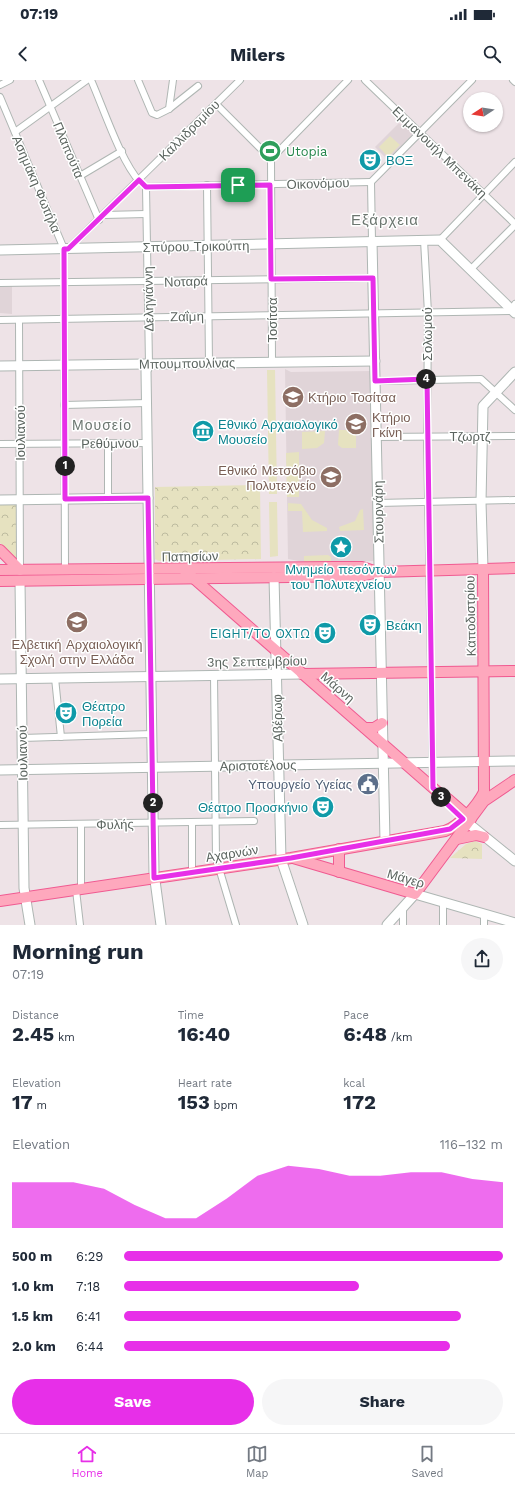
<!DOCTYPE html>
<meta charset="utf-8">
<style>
body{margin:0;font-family:"Work Sans",sans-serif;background:#f6f6f7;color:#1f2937;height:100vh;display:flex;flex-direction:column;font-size:15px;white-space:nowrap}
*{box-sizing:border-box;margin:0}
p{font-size:13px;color:#747a83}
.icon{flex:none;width:22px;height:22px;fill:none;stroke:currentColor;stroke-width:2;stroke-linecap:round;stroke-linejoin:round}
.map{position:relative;height:845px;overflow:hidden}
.drawer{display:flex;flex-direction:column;background:#fff;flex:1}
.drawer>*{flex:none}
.needle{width:26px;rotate:258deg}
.fabs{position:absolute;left:463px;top:12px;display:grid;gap:8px}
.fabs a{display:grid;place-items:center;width:40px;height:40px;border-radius:50%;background:#fff;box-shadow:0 1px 3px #0004;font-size:20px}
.pin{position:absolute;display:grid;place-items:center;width:34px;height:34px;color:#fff;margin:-17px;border-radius:8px;box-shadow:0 2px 6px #0006}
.km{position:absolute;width:20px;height:20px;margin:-10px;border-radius:50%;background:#222;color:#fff;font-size:11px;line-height:20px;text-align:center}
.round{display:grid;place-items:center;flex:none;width:42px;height:42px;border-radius:21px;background:#f6f6f7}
.overview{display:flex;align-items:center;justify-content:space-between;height:68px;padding:0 12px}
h1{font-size:22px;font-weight:700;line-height:30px}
.stats{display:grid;grid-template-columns:repeat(3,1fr);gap:6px;height:68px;padding:4px 12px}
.stats div{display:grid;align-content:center}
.stats b{font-size:20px;font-weight:700}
.stats small{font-size:11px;font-weight:400}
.stats p{font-size:11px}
.chart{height:112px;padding:8px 12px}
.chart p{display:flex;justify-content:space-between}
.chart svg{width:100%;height:72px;margin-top:4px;fill:#e72fe8;opacity:.7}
.action{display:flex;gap:8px;margin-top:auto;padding:8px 12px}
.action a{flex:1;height:46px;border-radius:24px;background:#e72fe8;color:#fff;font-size:16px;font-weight:700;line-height:46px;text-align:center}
.action a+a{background:#f6f6f7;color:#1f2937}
ul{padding:0 12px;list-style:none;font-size:13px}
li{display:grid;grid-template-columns:64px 48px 1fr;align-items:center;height:30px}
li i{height:10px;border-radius:5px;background:#e72fe8}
.status{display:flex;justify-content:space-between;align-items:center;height:28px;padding:0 20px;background:#fff;direction:ltr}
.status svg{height:11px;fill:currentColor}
header{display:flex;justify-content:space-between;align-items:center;height:52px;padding:0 12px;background:#fff;font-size:18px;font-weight:700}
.menu{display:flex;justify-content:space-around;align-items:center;height:56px;border-top:1px solid #e0e1e3;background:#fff;font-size:11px;color:#747a83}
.menu a{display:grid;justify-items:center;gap:2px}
.menu .on{color:#e72fe8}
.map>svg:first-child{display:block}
</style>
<div class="status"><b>07:19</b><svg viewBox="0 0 49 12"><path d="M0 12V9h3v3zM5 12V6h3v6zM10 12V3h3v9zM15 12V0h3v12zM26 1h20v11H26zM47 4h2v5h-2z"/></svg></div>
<header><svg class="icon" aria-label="back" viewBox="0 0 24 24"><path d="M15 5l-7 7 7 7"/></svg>Milers<svg class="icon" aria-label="search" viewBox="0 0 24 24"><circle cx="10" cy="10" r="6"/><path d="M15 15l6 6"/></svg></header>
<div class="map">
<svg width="515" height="845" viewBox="0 0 515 845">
<defs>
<pattern id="park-crowns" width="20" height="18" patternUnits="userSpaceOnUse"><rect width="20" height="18" fill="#e6e2c0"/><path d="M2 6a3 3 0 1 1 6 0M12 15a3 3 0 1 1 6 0" fill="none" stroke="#bdbb9f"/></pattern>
</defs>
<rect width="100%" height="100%" fill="#eee3e7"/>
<!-- education -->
<g fill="#e0d4d8">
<path d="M399,43L402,46L405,44L415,54L389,81L375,67Z"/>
<path d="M12,206V234L0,233V207Z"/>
<path d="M285,289L291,292L373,291L377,481L304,482L288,479Z"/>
</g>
<!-- grass -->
<g fill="#e6e2c0">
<path d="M390,56L400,65L388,77L379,67Z"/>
<path d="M267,290H275L277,414H269Z"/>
<path d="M339,350H356V368H342L338,365Z"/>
<path d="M325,351L324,363L317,368L302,369V352Z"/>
<path d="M299,372V417H287L286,373Z"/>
<path d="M269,422H277L278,476L270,477Z"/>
<path d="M288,423L301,424L312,440L327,448V451L303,452L302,431H288Z"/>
<path d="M363,429L364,450L340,451L339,447L355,441L360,430Z"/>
<path d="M328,475L331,477V481L304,482V476Z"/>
</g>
<!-- park -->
<g fill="url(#park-crowns)">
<path d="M260,405L261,479L159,481L155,479V407Z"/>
<path d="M0,425H16V480L0,463Z"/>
<path d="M475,761L482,764V779L450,778L466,764Z"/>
</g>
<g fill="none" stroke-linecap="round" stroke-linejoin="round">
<!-- street casing -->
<g stroke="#afb6b3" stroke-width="8">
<g id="street">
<path d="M39,0L99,140"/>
<path d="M91,0C103,27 121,82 140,102"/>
<path d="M138,0L152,33L157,35L169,29L198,6"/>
<path d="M365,0L515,144"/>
<path d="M513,0L515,2"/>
<path d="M0,5L10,0"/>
<path d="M0,17L64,169L65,490"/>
<path d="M216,24L271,79"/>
<path d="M169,29L173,0"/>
<path d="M15,52L87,0"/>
<path d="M271,79L272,282"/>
<path d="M271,79L348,0"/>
<path d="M80,96L122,71"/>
<path d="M371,102L472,0"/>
<path d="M371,102L372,161"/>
<path d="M207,105L209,283"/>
<path d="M146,107L371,102"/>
<path d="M146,107L149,284"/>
<path d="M104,135L146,134"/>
<path d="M424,160L428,233L427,357L433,708"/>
<path d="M440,160L515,82"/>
<path d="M68,169L240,0"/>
<path d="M470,190L515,145"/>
<path d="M0,203L373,198"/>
<path d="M0,240L510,231L515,224"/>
<path d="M19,240L20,490"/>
<path d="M375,301L481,299L515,330"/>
<path d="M64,325L147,323"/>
<path d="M376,357L515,356"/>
<path d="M108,363V419"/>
<path d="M0,364L147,363"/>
<path d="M378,423L515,420"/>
<path d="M214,595L216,778L236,845"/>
<path d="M55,598L61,657"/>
<path d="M22,658L152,654"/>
<path d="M192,742V792"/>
<path d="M0,745L254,741"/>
<path d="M81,809V744"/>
<path d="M76,810L80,845"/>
<path d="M443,822V845"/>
<path d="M403,845V829"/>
<path d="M484,845V834"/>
</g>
</g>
<!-- secondary casing -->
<g stroke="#aeb6b3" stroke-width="11">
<g id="secondary">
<path d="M372,161L385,761"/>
<path d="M0,170L440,160L515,233"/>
<path d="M149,284L146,291L154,793L161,845"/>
<path d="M0,286L375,281"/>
<path d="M0,420L148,418"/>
<path d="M483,489L481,422L483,326L515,292"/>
<path d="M274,497L281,779L303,845"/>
<path d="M20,501L24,808L30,845"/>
<path d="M0,599L302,594"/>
<path d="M0,690L515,681"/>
<path d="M468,743L515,781"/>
<path d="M387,845L415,814L515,843"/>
</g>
</g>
<!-- primary casing -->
<g stroke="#f05a91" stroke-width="12">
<g id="primary">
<path d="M0,470L20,490"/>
<path d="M183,489L440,714L448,719L471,739"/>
<path d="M0,490L335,487H362L377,492"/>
<path d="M0,501L360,496L379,492L515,488"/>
<path d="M302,594L515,591"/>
<path d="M365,648H374L382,643"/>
<path d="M457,759L476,755L484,757"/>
<path d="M339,769V792"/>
<path d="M293,778L415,814L484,721L515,700"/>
<path d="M0,821L291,778L445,751C459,746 477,726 484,712L483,489"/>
</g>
</g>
<!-- street -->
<use href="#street" stroke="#fff" stroke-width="6"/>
<!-- secondary -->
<use href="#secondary" stroke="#fff" stroke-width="9"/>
<!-- primary -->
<use href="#primary" stroke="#fea8bd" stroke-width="10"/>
</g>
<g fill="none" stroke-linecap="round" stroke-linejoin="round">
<!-- route casing -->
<g stroke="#fff" stroke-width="8">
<path id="route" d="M139,100L146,107L270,105L271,199L373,198L375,301L427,299L433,708L440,714L446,723L463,739L450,749L291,778L154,798L148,418L65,419L64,169H68Z"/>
</g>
<!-- route -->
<use href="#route" stroke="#e72fe8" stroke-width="5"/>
</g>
<!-- icons -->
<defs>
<g id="stadium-disc" transform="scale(1.15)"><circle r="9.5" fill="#2e9e5b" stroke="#fff"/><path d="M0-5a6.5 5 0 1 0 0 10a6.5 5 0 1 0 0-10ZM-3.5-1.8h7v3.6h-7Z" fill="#fff"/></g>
<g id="theatre-disc" transform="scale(1.15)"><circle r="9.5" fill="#0f9aa8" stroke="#fff"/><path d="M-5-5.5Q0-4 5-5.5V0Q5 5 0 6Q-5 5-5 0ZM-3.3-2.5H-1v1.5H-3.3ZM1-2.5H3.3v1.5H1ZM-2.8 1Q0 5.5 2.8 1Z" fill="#fff"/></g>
<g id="university-disc" transform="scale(1.15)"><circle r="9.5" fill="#8d6e63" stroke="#fff"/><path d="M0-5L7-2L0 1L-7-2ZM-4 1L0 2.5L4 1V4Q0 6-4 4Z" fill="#fff"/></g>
<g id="museum-disc" transform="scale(1.15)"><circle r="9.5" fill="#0f9aa8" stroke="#fff"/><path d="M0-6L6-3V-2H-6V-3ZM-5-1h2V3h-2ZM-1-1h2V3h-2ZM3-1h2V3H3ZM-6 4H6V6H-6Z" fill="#fff"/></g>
<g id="sight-disc" transform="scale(1.15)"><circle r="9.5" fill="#0f9aa8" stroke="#fff"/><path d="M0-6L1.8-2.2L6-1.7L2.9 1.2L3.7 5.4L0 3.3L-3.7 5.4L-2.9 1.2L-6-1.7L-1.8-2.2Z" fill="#fff"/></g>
<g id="civic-disc" transform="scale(1.15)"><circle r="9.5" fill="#5c6f8a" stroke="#fff"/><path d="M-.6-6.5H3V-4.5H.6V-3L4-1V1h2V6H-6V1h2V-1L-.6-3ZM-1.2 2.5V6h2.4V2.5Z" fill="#fff"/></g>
</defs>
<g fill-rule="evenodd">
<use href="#stadium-disc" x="270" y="71"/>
<use href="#theatre-disc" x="370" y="80"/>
<use href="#university-disc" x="293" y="317"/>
<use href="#university-disc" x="356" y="344"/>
<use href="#museum-disc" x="203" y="351"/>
<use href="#university-disc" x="331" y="397"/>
<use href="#sight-disc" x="341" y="467"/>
<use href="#university-disc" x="77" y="542"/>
<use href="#theatre-disc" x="370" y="545"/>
<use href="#theatre-disc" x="325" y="553"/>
<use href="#theatre-disc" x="66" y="633"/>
<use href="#civic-disc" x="368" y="704"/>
<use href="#theatre-disc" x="323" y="727"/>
</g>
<g text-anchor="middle" stroke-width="3" stroke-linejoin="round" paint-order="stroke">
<!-- street labels -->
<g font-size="13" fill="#5b645f" stroke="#fff">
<text transform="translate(189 50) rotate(-45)" y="5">Καλλιδρομίου</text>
<text transform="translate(69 70) rotate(67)" y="5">Πλαπούτα</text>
<text transform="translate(440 72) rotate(44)" y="5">Εμμανουήλ Μπενάκη</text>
<text transform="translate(318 103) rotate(-2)" y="5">Οικονόμου</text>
<text transform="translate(37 104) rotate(67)" y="5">Ασημάκη Φωτήλα</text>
<text transform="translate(196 166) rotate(-1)" y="5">Σπύρου Τρικούπη</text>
<text transform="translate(186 201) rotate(-2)" y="5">Νοταρά</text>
<text transform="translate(148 219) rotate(-91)" y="5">Δεληγιάννη</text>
<text transform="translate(187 236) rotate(-1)" y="5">Ζαΐμη</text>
<text transform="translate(272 240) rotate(-90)" y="5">Τοσίτσα</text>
<text transform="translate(427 254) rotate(-90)" y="5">Σολωμού</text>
<text transform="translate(187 283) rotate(-1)" y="5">Μπουμπουλίνας</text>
<text transform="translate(20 353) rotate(-90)" y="5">Ιουλιανού</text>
<text x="470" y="361">Τζωρτζ</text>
<text transform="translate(110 363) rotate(-1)" y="5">Ρεθύμνου</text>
<text transform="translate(378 432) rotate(-91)" y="5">Στουρνάρη</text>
<text transform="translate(190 476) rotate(-1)" y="5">Πατησίων</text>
<text transform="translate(470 536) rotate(-91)" y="5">Καποδιστρίου</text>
<text transform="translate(257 581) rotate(-1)" y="5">3ης Σεπτεμβρίου</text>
<text transform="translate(338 607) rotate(41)" y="5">Μάρνη</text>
<text transform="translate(277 638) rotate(-91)" y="5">Αβέρωφ</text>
<text transform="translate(22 673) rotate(-91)" y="5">Ιουλιανού</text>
<text transform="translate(258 685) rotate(-1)" y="5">Αριστοτέλους</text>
<text transform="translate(115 744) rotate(-1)" y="5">Φυλής</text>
<text transform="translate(232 773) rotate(-9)" y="5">Αχαρνών</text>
<text transform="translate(406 798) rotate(16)" y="5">Μάγερ</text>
</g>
<!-- leisure labels -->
<g font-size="13" fill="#27864d" stroke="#fff" text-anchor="start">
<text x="286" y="76">Utopia</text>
</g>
<!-- culture labels -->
<g font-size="13" fill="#0d838f" stroke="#fff" text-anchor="start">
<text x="386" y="85">ΒΟΞ</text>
<text x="218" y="349">Εθνικό Αρχαιολογικό<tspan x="218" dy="15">Μουσείο</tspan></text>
<text x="341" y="494" text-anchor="middle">Μνημείο πεσόντων<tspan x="341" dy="15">του Πολυτεχνείου</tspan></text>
<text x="386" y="550">Βεάκη</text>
<text x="310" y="558" text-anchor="end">EIGHT/TO OXTΩ</text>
<text x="82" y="631">Θέατρο<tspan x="82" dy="15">Πορεία</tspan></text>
<text x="308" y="732" text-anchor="end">Θέατρο Προσκήνιο</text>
</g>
<!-- education labels -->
<g font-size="13" fill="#785e54" stroke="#fff" text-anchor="start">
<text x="308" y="322">Κτήριο Τοσίτσα</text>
<text x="372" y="342">Κτήριο<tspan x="372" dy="15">Γκίνη</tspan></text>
<text x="316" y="395" text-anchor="end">Εθνικό Μετσόβιο<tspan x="316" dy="15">Πολυτεχνείο</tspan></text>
<text x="77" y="569" text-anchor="middle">Ελβετική Αρχαιολογική<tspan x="77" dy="15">Σχολή στην Ελλάδα</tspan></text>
</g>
<!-- service labels -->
<g font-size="13" fill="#4e5e75" stroke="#fff" text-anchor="end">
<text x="352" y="709">Υπουργείο Υγείας</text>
</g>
<!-- neighbourhood labels -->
<g font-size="14" letter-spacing="1" fill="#6c7670" stroke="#fff">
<text x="102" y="350">Μουσείο</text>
</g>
<!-- quarter labels -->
<g font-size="15" letter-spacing="1" fill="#6c7670" stroke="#fff">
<text x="385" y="145">Εξάρχεια</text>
</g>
</g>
</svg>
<div class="fabs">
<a><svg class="needle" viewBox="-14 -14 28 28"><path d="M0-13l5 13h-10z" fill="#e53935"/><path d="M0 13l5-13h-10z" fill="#747a83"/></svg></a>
</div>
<div class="pin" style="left:238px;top:105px;background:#1e9e55"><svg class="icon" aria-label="arrive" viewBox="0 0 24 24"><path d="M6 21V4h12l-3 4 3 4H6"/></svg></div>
<b class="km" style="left:65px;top:386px">1</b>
<b class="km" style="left:153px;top:723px">2</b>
<b class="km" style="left:441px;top:717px">3</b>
<b class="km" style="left:426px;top:299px">4</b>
</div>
<section class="drawer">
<div class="overview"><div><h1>Morning run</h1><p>07:19</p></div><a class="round"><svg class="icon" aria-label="share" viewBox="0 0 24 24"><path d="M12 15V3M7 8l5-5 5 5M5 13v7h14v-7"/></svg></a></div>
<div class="stats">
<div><p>Distance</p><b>2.45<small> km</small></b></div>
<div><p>Time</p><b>16:40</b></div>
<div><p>Pace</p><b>6:48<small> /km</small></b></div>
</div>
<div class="stats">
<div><p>Elevation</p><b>17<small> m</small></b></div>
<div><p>Heart rate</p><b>153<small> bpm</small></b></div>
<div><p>kcal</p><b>172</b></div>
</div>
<div class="chart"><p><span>Elevation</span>116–132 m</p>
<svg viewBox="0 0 160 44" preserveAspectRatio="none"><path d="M0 44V16L10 16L20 16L30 20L40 30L50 38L60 38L70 26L80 12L90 6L100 8L110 12L120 12L130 10L140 10L150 14L160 16V44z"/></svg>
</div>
<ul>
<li><b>500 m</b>6:29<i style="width:100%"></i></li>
<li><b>1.0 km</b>7:18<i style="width:62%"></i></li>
<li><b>1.5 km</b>6:41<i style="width:89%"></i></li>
<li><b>2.0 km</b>6:44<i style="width:86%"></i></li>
</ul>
<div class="action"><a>Save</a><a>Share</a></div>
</section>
<nav class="menu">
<a class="on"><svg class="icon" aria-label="home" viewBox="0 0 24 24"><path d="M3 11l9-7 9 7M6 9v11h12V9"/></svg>Home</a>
<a><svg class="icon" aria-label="map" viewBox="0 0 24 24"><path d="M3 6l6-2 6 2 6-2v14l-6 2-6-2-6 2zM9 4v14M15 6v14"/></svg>Map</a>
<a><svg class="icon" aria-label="saved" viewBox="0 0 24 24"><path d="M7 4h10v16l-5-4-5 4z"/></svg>Saved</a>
</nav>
